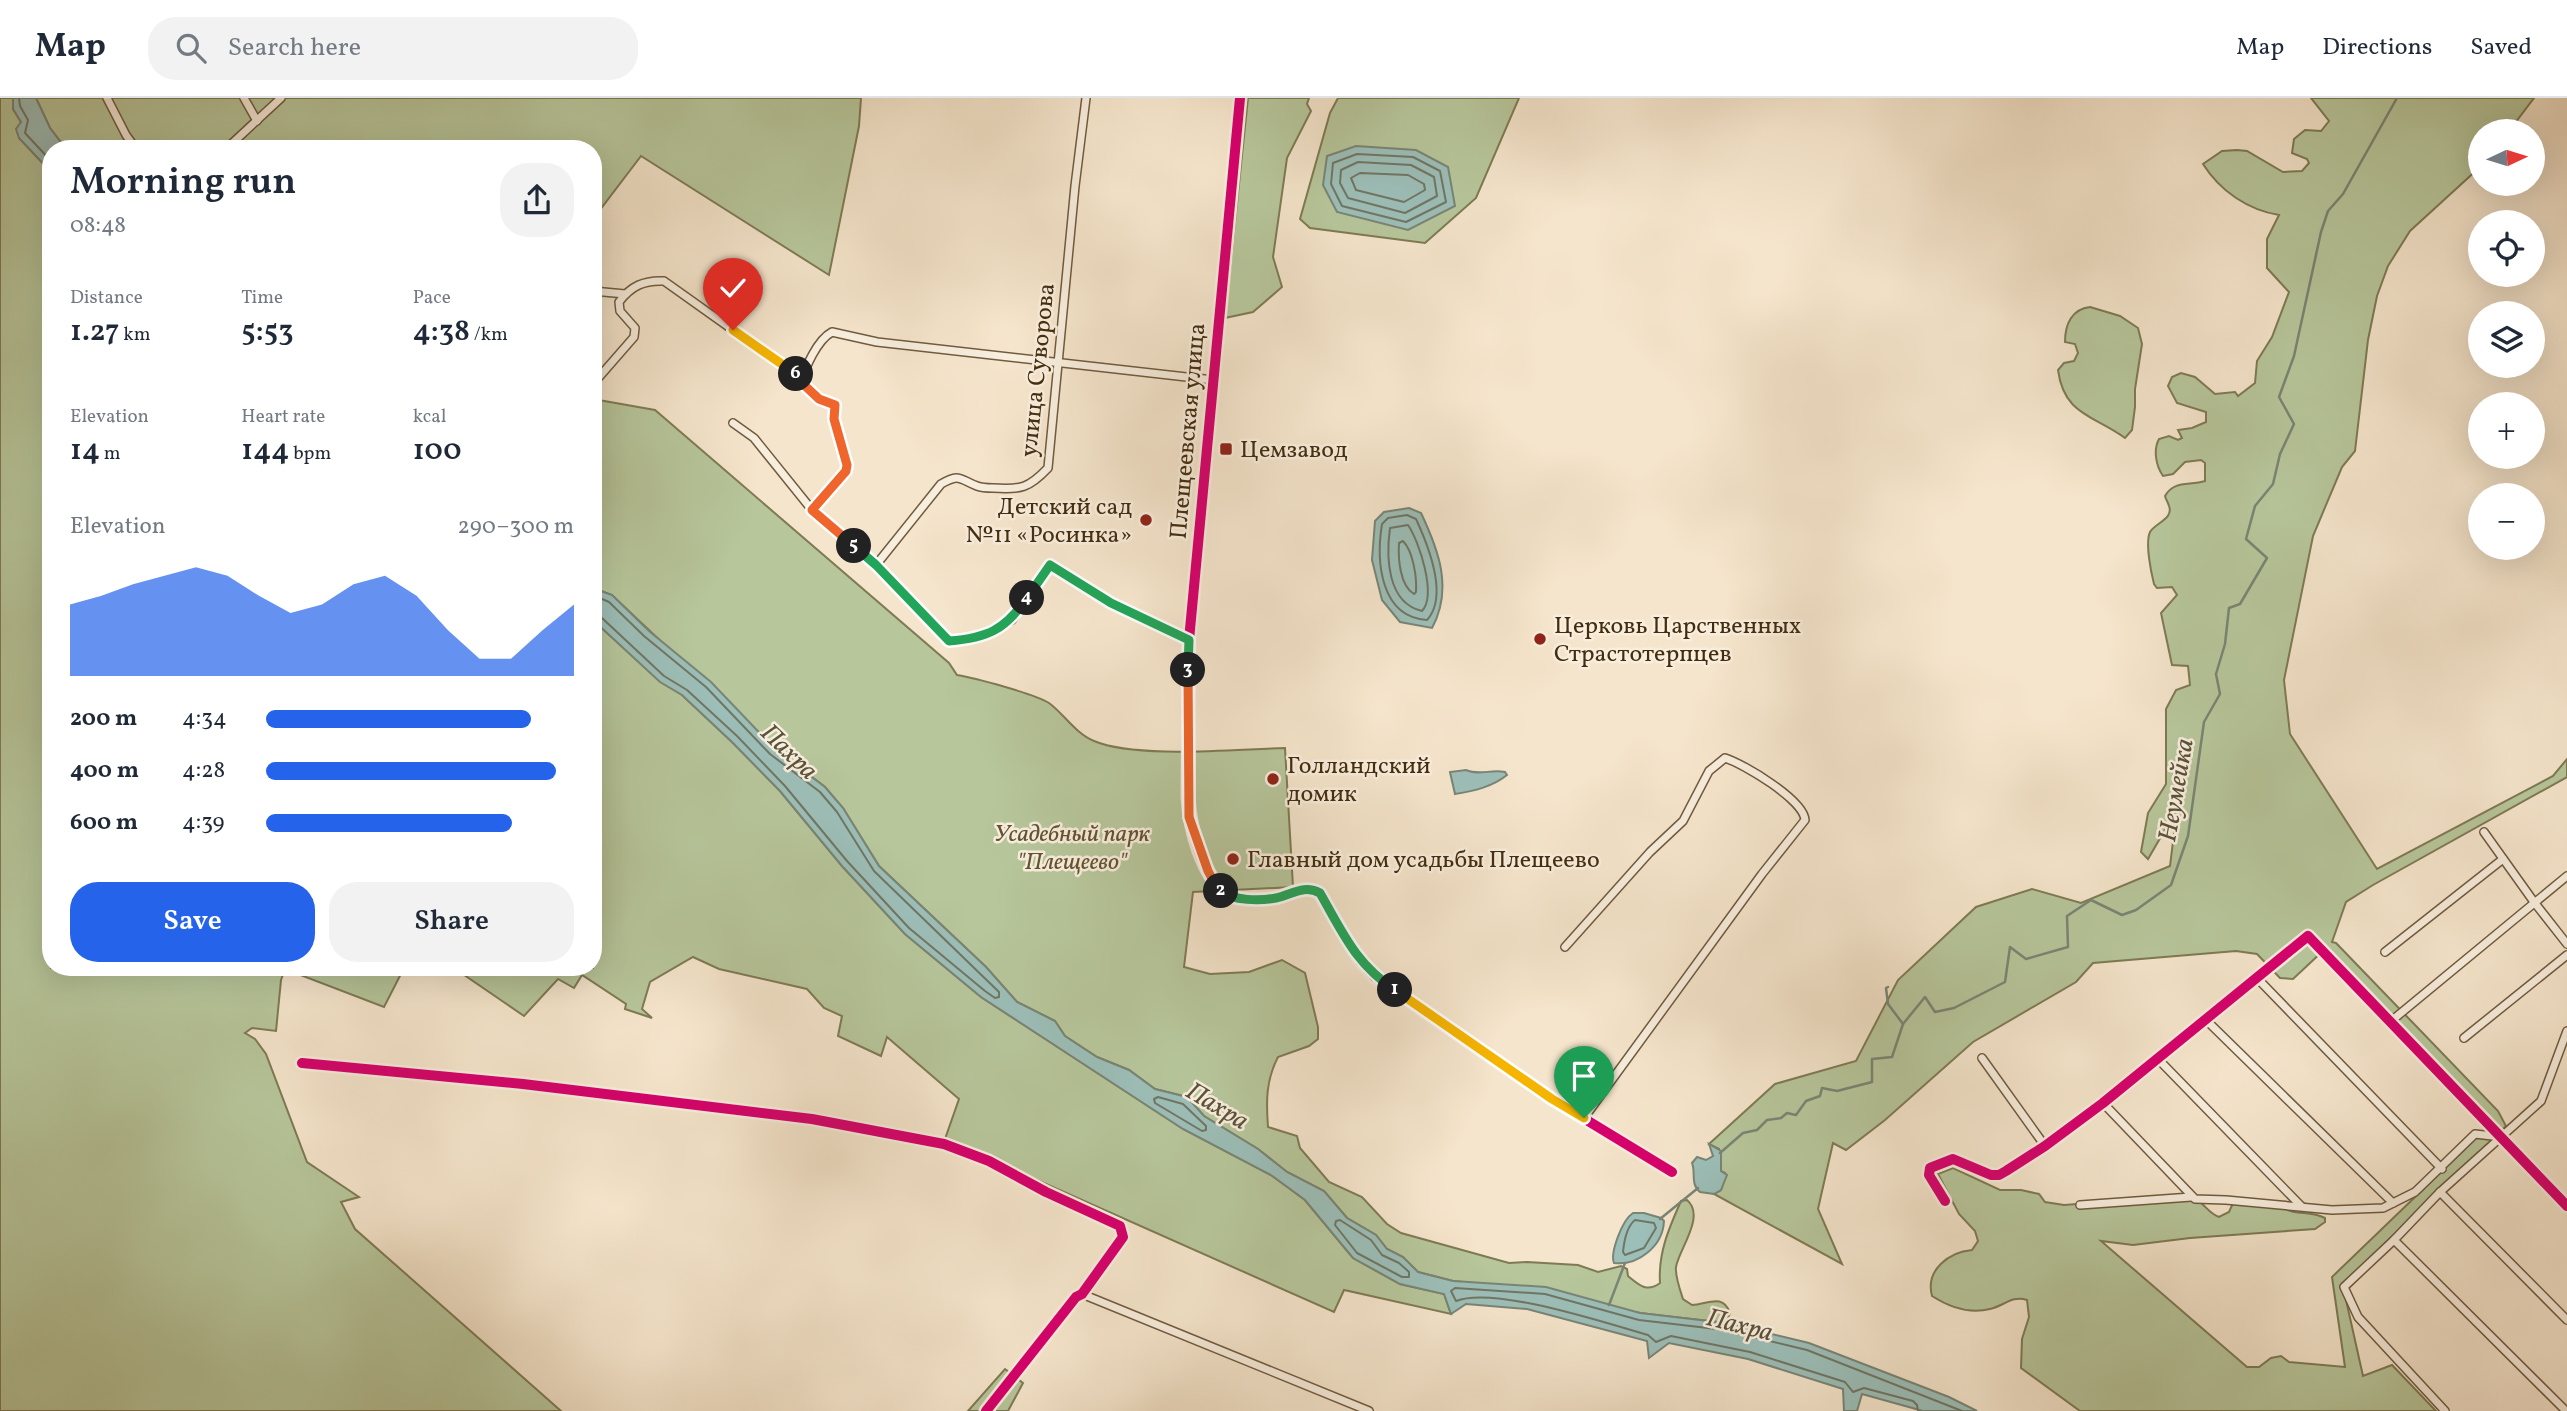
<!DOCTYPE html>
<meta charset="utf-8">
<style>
body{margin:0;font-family:Vollkorn,serif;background:#f2f2f3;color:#1f2937;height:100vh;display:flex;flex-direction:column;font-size:26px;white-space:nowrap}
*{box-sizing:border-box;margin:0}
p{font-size:23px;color:#747a83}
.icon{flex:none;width:38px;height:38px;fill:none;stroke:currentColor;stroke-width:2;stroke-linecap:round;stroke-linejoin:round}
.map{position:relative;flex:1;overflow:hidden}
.details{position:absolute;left:42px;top:42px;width:560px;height:836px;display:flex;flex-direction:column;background:#fff;border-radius:28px;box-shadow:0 7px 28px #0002}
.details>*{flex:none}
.needle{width:46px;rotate:86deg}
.controls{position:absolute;left:2468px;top:21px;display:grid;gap:14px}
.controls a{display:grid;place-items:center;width:77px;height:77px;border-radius:50%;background:#fff;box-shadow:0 7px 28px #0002;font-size:35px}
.pin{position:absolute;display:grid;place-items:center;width:60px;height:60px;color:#fff;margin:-72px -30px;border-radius:50% 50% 50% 0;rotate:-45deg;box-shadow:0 0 7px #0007}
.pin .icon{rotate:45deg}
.km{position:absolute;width:35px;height:35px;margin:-18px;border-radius:50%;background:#222;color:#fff;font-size:19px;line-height:35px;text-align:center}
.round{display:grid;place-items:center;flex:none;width:74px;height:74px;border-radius:28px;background:#f2f2f3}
.head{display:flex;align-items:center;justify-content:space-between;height:119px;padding:0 28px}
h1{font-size:38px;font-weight:600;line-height:52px}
.metrics{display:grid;grid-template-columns:repeat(3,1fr);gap:10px;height:119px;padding:7px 28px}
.metrics div{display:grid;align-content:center}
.metrics b{font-size:30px;font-weight:600}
.metrics small{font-size:19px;font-weight:400}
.metrics p{font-size:19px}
.chart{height:196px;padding:14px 28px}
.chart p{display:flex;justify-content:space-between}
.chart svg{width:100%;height:126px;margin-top:7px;fill:#2563eb;opacity:.7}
.primary-button{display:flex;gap:14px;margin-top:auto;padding:14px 28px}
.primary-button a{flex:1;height:80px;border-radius:28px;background:#2563eb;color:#fff;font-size:28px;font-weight:600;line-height:80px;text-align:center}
.primary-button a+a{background:#f2f2f3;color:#1f2937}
ul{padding:0 28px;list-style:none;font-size:23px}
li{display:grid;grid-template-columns:112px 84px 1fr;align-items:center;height:52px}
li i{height:18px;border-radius:9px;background:#2563eb}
header{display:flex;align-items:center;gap:42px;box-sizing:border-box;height:98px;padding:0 35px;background:#fff;border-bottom:2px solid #e0e1e3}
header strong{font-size:33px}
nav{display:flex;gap:38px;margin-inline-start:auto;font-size:24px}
.search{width:490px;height:63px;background:#f2f2f3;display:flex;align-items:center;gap:18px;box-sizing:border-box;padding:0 24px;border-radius:28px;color:#747a83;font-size:26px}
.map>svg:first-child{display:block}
</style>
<header>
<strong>Map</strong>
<div class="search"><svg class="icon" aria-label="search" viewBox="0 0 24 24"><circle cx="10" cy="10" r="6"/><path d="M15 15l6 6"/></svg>Search here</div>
<nav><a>Map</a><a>Directions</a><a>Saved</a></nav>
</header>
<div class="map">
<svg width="2567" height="1313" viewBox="0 0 2567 1313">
<rect width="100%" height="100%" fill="#f5e5cc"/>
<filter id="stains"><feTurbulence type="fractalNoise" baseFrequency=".00286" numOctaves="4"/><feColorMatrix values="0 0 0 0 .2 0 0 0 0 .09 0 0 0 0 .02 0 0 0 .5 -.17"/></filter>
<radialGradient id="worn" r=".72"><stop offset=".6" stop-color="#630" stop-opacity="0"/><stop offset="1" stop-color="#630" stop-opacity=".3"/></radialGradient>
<!-- green -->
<g fill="#b7c69b" stroke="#7e7a54" stroke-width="2">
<path d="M0,0H13V11L21,24L19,40L51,74V870H404L384,909L285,871L281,882L276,933L252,930L245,935L255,941L266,956L307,1064L359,1099L341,1104L355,1131L561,1313H0Z"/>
<path d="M36,0H861L859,28L829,177L641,58L593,121V51H66L50,30Z"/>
<path d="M1248,0H1309L1307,6L1311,13L1287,60L1273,159L1282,189L1253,214L1225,220Z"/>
<path d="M1338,0H1519L1476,100L1425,145L1310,130L1300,121L1330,15Z"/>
<path d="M2311,0H2534L2509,33H2480V69L2410,133L2388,168L2377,198L2368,242L2355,353L2342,369L2313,438L2284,582L2290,636L2377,771L2553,678L2567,661V679L2373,787L2346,804L2332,844L2336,845L2498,1013L2506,1028L2344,1193L2363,1278L2392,1267L2436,1313H2080L2021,1270L2022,1241L2029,1219L2027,1202C2012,1197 2004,1208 1990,1211C1970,1216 1949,1209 1932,1198C1925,1172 1949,1154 1972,1152L1978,1143L1975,1133L1959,1116L1938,1076L1953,1070L2000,1092H2021L2039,1096L2045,1104L2064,1107L2184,1098C2204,1100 2205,1114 2219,1119L2229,1114L2233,1105H2276C2294,1120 2307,1111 2325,1120V1124L2315,1131L2190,1140L2133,1147L2101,1143L2247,1269H2259L2271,1260L2281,1258L2289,1264L2345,1269L2332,1179L2494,1023L2324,852L2293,881L2280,880L2257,856L2236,853L2093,865L2076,884L1973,944L1885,1022L1846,1052L1833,1045L1818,1111L1842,1166L1714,1096L1721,1092L1725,1075L1721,1073L1719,1051L1709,1046L1775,986L1856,963L1898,882L1976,809L2032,791L2081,805L2170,768L2177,711L2148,761L2141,754L2148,715L2166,686V611L2176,592L2190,587L2188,568L2172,567L2161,515L2177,497L2172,489L2157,490L2154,486C2151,474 2145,445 2150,434C2155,425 2174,421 2169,408C2168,404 2166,402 2165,398C2174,382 2189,388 2205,383V365L2201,362L2185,364L2173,376L2163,378C2156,368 2153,352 2159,341L2169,338L2178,342L2182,340L2178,332L2192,330L2206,324V314L2177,305L2168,288L2172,279L2181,275L2195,279L2215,296L2235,294L2238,298L2255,285L2257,263L2272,239L2289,194L2267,170V141L2279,117C2248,112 2220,93 2203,66L2222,53L2237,52L2247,53L2283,74L2302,73L2309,65L2307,61L2292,55L2294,41L2305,32L2321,33L2329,23Z"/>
<path d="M2090,209L2120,218L2138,230L2142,246L2135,291V309L2132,332L2125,340C2093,317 2064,317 2058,272L2064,265L2074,263L2078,255L2075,246L2065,244C2065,226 2072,211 2090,209Z"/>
<path d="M593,301L655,312L949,565L957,577C975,580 1035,596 1049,605C1064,616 1076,636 1094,643C1137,661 1236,651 1285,650L1293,789L1193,794L1184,869L1210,876L1249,874L1282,862L1305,875L1318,929V941L1309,948L1278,959C1266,982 1266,1003 1268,1029L1297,1038L1300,1050L1329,1084L1362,1099L1387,1126L1401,1135L1509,1165L1527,1164L1578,1167L1598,1174L1621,1168L1627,1171L1628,1178C1639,1187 1647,1195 1660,1185C1658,1155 1669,1130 1681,1103L1687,1102C1706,1118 1679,1151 1676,1169C1675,1178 1680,1192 1683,1201L1692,1207C1708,1206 1723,1195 1730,1215L1726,1225L1640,1215L1493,1187L1453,1183L1418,1174L1403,1159L1387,1151L1376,1137L1347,1120L1324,1093L1287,1074L1258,1051L1204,1018L1187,999L1155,991L1129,972L1097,959L1065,938L1055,923L1017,904L986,869L879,768L843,710L825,689L775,651L612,497L593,490Z"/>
<path d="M593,522L660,583L682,597L732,644L780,693L842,768L905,836L981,899L1183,1031L1271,1077L1305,1102L1353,1160L1400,1186L1444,1196L1451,1216L1344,1192L1334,1214L945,1041L959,1001L887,939L881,958L838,938L842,918L824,910L807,891L719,871L693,859L650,884L642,911L652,920L625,911L626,906L582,877L574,890L558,881L524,918L454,870H593Z"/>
<path d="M1005,1271L1023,1285L1008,1313H968Z"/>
</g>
<!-- water -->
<g fill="#9cbfb9" stroke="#798575" stroke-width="2">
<path d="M13,0H36L50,30L66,51H51V74L19,40L16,31L21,24L13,11Z"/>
<path d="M1356,48L1416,52L1448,69L1455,108L1408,132L1337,114L1323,87L1327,58Z"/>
<path d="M1409,410L1421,415C1439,453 1453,491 1432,530L1400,524L1382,502L1372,462L1375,423L1384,414Z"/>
<path d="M593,490L612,497L649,533L711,584L775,651L825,689L843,710L879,768L986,869L1017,904L1055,923L1065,938L1097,959L1129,972L1155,991L1187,999L1204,1018L1258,1051L1287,1074L1324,1093L1347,1120L1376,1137L1387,1151L1403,1159L1418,1174L1453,1183L1546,1189L1640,1215L1726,1225L1809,1245L1949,1299L1977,1313H1923L1862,1296L1857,1313H1844L1843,1291L1748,1261L1669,1245L1649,1260L1647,1243L1527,1211L1466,1206L1451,1216L1444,1196L1400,1186L1353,1160L1305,1102L1271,1077L1183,1031L981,899L905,836L842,768L780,693L732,644L682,597L660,584L593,522Z"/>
<path d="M1466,672C1479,678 1491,671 1505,674L1507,677C1492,689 1474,693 1455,696L1450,674Z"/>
<path d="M1709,1046L1721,1053V1073L1727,1077L1721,1092L1714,1096L1700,1094C1690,1086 1696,1075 1692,1065L1697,1059L1706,1062L1713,1058Z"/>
<path d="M1633,1115H1644L1661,1120L1664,1123C1663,1148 1638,1168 1614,1165C1610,1155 1622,1122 1633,1115Z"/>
</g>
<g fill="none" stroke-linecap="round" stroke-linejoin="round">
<!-- shore -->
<g stroke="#707664" stroke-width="2">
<path d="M19,0L20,8L28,22L25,35L51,63"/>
<path d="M1357,56L1413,59L1440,73L1446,104L1406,124L1342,108L1331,86L1333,65Z"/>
<path d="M1358,64L1411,67L1434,79L1437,98L1405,115L1348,100L1340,85L1341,72Z"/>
<path d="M1360,75L1408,77L1424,86L1425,92L1404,104L1356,92L1351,80Z"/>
<path d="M1407,417L1416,421C1428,447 1449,498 1427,522C1380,519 1376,463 1382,426L1388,420Z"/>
<path d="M1408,427C1419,443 1437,497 1422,513C1387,505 1386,459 1390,430Z"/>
<path d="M1403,443C1413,453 1417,479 1416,494L1414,496C1400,488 1398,461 1399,445Z"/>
<path d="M593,497L609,504L644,538L706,589L770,656L820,694L837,714L874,773L999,894V899L995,900L985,893L909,830L847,763L785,688L737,638L687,592L664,578L602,520L593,517"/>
<path d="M1158,999L1183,1006L1206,1028V1032L1202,1033L1155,1005L1154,1001Z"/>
<path d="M1340,1122L1371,1142L1382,1157L1399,1165L1409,1174V1179H1402L1357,1155L1335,1127L1336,1123Z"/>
<path d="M1635,1122L1654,1125L1656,1130L1644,1150L1625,1157L1623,1154C1624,1144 1626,1129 1635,1122Z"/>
<path d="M1918,1313L1917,1307L1913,1303L1864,1290L1853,1294L1845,1284L1750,1254L1671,1238L1656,1244L1648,1237C1605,1225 1495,1188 1456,1203L1451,1193L1455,1190L1545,1196L1639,1222L1725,1232L1807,1252L1962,1313"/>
</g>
<!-- stream -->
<g stroke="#798575" stroke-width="2.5">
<path d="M1888,889L1886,890L1888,906L1903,926"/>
<path d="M1720,1055L1743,1035L1757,1032L1767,1022L1781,1020L1787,1015L1796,1017L1806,1003L1820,998L1822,990L1837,993L1872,984V961L1892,959L1903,926L1925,899L1935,914L1954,910L2005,884L2010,849L2026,861L2068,849L2067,818L2091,802L2122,817L2136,812L2171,787L2188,738L2204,624L2220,596L2216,576L2225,546L2229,510L2240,506L2267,460L2246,441L2255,408L2273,386L2280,356L2294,326L2279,299L2294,258L2321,134L2328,113L2343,96L2397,0"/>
<path d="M1660,1121L1698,1090"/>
<path d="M1609,1207L1625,1165"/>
</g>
<!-- minor casing -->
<g stroke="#705b3e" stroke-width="10">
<g id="minor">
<path d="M107,0L126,37L136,51"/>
<path d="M244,0L257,23"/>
<path d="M226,51L281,0"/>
<path d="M593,193L625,196"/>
<path d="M593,286L634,239L635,230L620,213L619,204C631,188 644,182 664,183L802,281"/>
<path d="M733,325L754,340L812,412L876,467L949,543L972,541L1012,522L1050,467L1111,505L1189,542"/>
<path d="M812,412L846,373L847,367L834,321L835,307L819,301L801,285C805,270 817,242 832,234L877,244L1213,282"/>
<path d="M876,467L941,386C960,375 959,381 977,388C982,390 988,390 993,390C1021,392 1029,390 1048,370L1075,88L1086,0"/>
<path d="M1189,671C1187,713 1194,769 1228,799C1243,801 1260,803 1275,800C1291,797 1304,786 1319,795L1360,863L1375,879L1552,1001L1672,1074"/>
<path d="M2484,734L2534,804L2567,846"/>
<path d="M1565,849L1650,754L1683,723L1709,673L1725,660C1744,666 1804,702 1805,722L1762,776L1584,1020"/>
<path d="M2385,854L2503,761"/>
<path d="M2256,879L2442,1071"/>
<path d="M2205,921L2393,1105"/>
<path d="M2390,924L2567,778"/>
<path d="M2464,940L2567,857"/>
<path d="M1982,960L2045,1048"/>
<path d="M2158,961L2301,1108"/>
<path d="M302,965L523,986L812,1021L944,1046L989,1063L1046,1094L1120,1128L1123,1139L1082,1196L1076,1199L986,1313"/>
<path d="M2103,1005L2195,1101L2226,1102L2332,1112L2383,1110L2415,1094L2475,1036L2501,1039"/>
<path d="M2440,1094L2567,1222"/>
<path d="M1945,1103L1929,1077L1930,1070L1953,1061L1991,1077H1999L2006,1073L2045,1048L2103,1005L2308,838L2567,1108"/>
<path d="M2080,1107L2191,1099"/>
<path d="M2394,1142L2564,1311"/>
<path d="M1082,1196L1369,1313"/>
<path d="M2445,1313L2358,1219L2344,1189L2394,1142L2440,1094L2541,1003L2567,933"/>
</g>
</g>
<!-- tertiary casing -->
<g stroke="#705b3e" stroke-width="11">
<path id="tertiary" d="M1189,671V542L1240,0"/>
</g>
<!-- minor -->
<use href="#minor" stroke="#f8eede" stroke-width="7"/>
<!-- tertiary -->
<use href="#tertiary" stroke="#f8eede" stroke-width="9"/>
<!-- cycleway casing -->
<g stroke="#f8eede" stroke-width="15">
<g id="cycleway">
<path d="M1240,0L1189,542L1188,699C1190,733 1202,776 1228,799C1243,801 1260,803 1275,800C1291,797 1304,786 1319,795L1360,863L1375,879L1552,1001L1672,1074"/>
<path d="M302,965L523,986L812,1021L944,1046L989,1063L1046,1094L1120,1128L1123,1139L1082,1196L1076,1199L986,1313"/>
<path d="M1945,1103L1929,1077L1930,1070L1953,1061L1991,1077H1999L2006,1073L2045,1048L2103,1005L2308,838L2567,1108"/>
</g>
</g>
<!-- cycleway -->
<use href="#cycleway" stroke="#d6006c" stroke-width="10"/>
</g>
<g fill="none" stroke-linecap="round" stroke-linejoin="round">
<!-- split-1 casing -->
<g stroke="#fff" stroke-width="14">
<path id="split-1" d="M1395,892L1552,1001L1584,1020"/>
</g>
<!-- split-2 casing -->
<g stroke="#fff" stroke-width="14">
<path id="split-2" d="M1221,793C1233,803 1260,803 1276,800C1291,797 1304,786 1320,795C1343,835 1355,865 1395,892"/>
</g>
<!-- split-3 casing -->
<g stroke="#fff" stroke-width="14">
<path id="split-3" d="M1188,572L1189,719L1208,773L1216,788L1221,793"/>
</g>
<!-- split-4 casing -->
<g stroke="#fff" stroke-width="14">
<path id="split-4" d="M1027,500L1050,467L1111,505L1189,542L1188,572"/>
</g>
<!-- split-5 casing -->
<g stroke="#fff" stroke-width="14">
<path id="split-5" d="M854,448L876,467L949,543C987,540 1005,532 1027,500"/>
</g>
<!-- split-6 casing -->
<g stroke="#fff" stroke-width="14">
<path id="split-6" d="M796,276L802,281V285L819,301L835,307L834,321L847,367L846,373L812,412L854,448"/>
</g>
<!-- split-7 casing -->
<g stroke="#fff" stroke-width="14">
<path id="split-7" d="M733,232L796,276"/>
</g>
<!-- split-1 -->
<use href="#split-1" stroke="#f5b400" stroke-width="9"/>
<!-- split-2 -->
<use href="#split-2" stroke="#22a559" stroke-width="9"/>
<!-- split-3 -->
<use href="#split-3" stroke="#f0652b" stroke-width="9"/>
<!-- split-4 -->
<use href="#split-4" stroke="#22a559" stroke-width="9"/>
<!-- split-5 -->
<use href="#split-5" stroke="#22a559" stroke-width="9"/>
<!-- split-6 -->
<use href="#split-6" stroke="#f0652b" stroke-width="9"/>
<!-- split-7 -->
<use href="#split-7" stroke="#f5b400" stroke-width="9"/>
</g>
<!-- markers -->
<g fill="#8f2418" stroke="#f8eede" stroke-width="2.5">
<rect x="1219" y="344" width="14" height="14" rx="3.5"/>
<circle cx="1146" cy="422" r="7"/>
<circle cx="1540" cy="541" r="7"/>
<circle cx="1273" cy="681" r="7"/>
<circle cx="1233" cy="761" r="7"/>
</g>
<g text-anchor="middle" stroke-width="5" stroke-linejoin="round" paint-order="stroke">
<!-- street labels -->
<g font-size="24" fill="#442d0e" stroke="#f8eede">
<text transform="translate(1037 272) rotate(-84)" y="8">улица Суворова</text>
<text transform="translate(1187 333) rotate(-85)" y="8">Плещеевская улица</text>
</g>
<!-- poi labels -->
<g font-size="24" fill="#442d0e" stroke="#f8eede" text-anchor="start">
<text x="1240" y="359">Цемзавод</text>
<text x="1132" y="416" text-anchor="end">Детский сад<tspan x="1132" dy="28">№11 «Росинка»</tspan></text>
<text x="1554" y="535">Церковь Царственных<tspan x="1554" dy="28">Страстотерпцев</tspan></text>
<text x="1287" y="675">Голландский<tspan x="1287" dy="28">домик</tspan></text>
<text x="1247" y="769">Главный дом усадьбы Плещеево</text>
</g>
<!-- park labels -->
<g font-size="24" font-style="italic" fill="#615331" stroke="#f8eede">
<text x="1072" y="743">Усадебный парк<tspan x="1072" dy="28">"Плещеево"</tspan></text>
</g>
<!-- water labels -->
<g font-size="26" font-style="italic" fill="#5a5239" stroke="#f8eede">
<text transform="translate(790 653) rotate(44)" y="9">Пахра</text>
<text transform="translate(2175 692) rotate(-80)" y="9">Неумейка</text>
<text transform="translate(1218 1007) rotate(31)" y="9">Пахра</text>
<text transform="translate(1740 1226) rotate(14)" y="9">Пахра</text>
</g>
</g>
<rect width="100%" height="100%" filter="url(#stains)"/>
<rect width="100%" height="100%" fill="url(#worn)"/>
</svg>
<div class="controls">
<a><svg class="needle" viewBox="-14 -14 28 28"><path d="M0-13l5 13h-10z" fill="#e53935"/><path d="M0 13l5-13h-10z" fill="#747a83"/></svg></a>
<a><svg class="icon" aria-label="locate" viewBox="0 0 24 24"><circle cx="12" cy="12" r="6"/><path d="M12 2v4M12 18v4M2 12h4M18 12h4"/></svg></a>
<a><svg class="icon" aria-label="layers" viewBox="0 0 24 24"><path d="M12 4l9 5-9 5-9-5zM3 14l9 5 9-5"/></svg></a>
<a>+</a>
<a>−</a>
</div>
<div class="pin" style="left:1584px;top:1020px;background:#1e9e55"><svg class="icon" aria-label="arrive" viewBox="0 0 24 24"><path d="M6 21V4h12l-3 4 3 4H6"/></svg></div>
<div class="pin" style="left:733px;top:232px;background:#d93025"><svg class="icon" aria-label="check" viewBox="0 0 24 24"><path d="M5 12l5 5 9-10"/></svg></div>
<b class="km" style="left:1395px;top:892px">1</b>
<b class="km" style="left:1221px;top:793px">2</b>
<b class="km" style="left:1188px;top:572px">3</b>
<b class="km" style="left:1027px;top:500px">4</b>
<b class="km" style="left:854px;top:448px">5</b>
<b class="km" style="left:796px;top:276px">6</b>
<section class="details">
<div class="head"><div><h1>Morning run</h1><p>08:48</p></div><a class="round"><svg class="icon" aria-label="share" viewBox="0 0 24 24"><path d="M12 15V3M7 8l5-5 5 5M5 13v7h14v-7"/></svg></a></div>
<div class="metrics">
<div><p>Distance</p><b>1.27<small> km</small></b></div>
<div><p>Time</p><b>5:53</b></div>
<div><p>Pace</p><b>4:38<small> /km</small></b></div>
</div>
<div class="metrics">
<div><p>Elevation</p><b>14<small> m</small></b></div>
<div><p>Heart rate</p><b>144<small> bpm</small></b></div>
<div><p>kcal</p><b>100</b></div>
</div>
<div class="chart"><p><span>Elevation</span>290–300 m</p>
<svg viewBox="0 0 160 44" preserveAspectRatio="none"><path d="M0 44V19L10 16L20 12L30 9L40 6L50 9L60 16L70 22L80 19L90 12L100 9L110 16L120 28L130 38L140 38L150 28L160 19V44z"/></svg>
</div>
<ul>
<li><b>200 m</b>4:34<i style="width:86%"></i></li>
<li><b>400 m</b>4:28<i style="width:94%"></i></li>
<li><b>600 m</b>4:39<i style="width:80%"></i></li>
</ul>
<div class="primary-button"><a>Save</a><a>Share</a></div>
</section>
</div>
